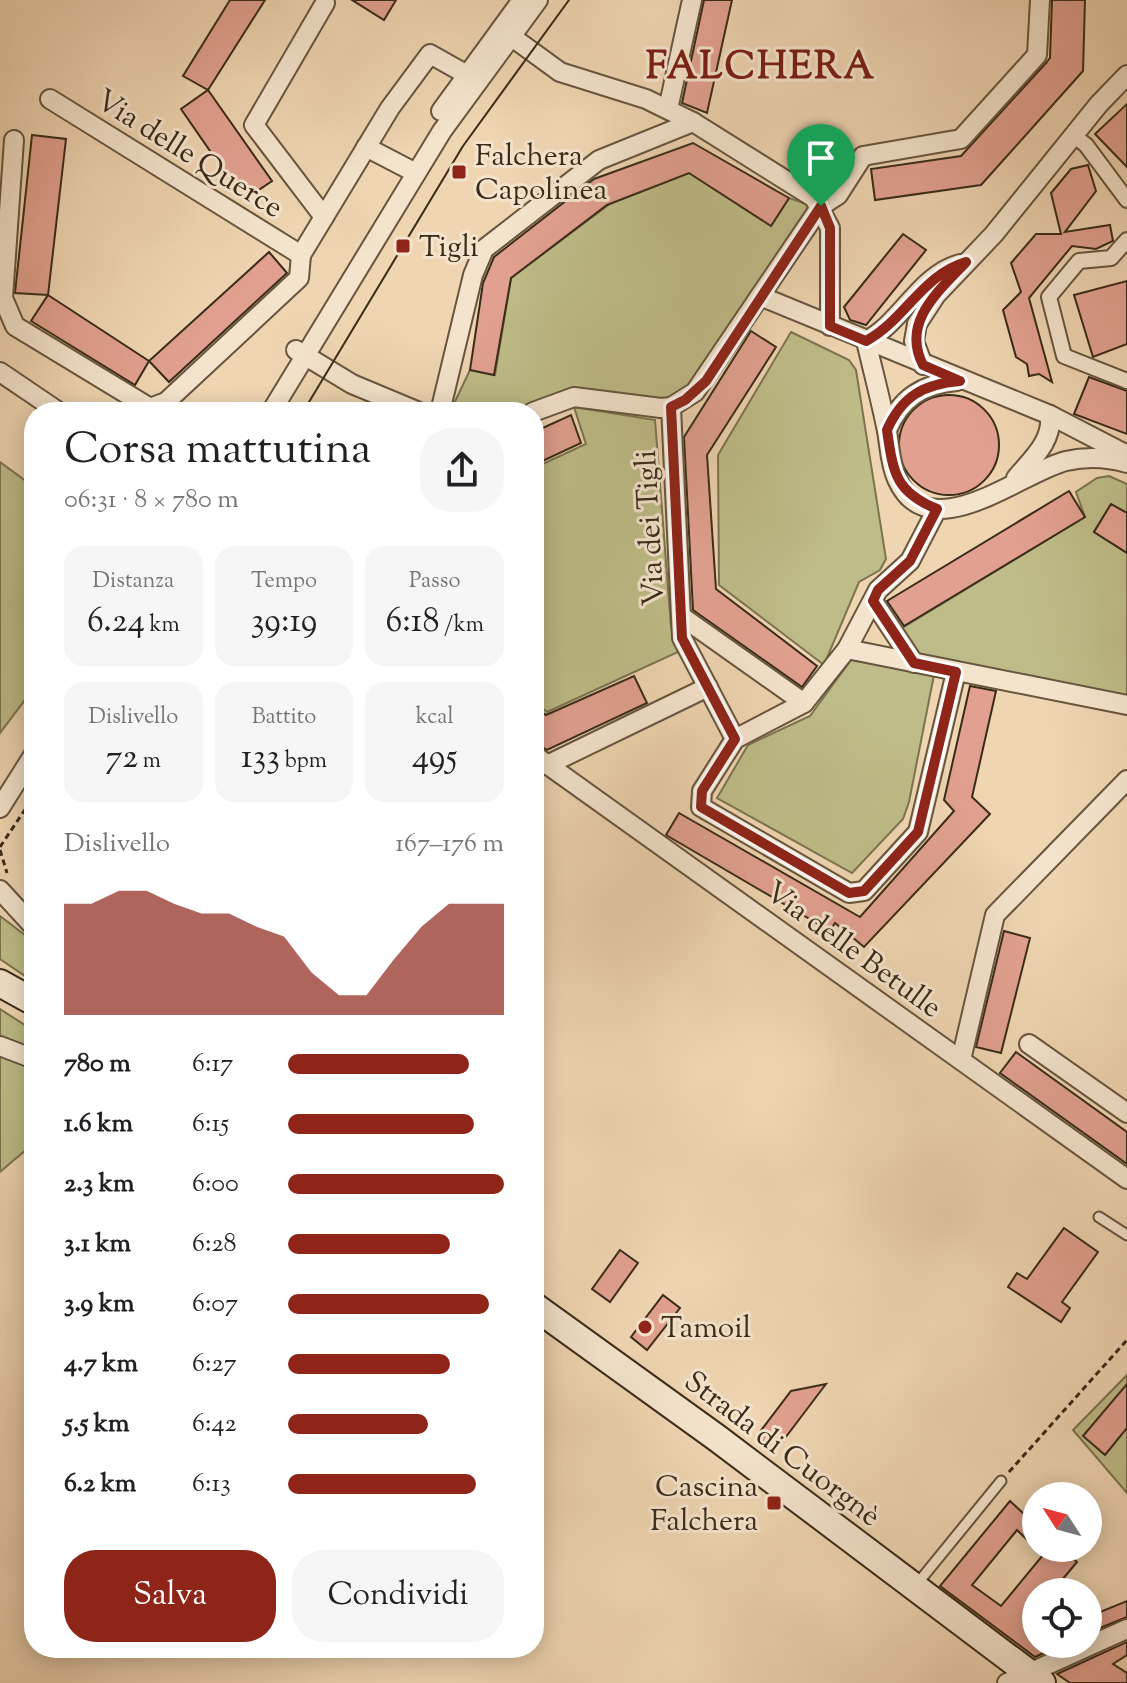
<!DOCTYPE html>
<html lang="it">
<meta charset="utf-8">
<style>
body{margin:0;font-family:"Sorts Mill Goudy",serif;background:#f6f6f6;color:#202124;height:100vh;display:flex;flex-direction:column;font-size:30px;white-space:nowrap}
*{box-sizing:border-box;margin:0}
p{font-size:26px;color:#757577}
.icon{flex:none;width:44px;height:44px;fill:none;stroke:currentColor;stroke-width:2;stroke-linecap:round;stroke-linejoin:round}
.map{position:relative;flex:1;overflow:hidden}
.side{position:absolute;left:24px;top:402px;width:520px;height:1256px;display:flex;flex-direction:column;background:#fff;border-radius:32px;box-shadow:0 4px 20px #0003}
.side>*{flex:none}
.needle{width:52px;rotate:306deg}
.controls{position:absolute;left:1022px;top:1482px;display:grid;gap:16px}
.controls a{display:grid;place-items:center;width:80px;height:80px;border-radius:50%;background:#fff;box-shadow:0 4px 20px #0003;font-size:40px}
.pin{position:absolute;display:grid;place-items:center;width:68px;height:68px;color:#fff;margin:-82px -34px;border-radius:50% 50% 50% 0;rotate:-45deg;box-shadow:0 0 8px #0007}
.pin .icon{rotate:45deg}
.round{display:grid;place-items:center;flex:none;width:84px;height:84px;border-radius:32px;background:#f6f6f6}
.summary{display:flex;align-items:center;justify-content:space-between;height:136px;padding:0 40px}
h1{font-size:44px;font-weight:600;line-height:60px}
.metrics{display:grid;grid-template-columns:repeat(3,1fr);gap:12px;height:136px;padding:8px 40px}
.metrics div{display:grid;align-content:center;border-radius:20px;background:#f6f6f6;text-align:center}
.metrics b{font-size:34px;font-weight:600}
.metrics small{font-size:22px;font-weight:400}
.metrics p{font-size:22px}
.chart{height:224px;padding:16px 40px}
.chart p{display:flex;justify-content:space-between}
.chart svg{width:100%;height:144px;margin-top:8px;fill:#8f2418;opacity:.7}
.action{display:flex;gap:16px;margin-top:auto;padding:16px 40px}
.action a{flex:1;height:92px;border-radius:32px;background:#8f2418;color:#fff;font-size:32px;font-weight:600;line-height:92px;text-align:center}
.action a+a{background:#f6f6f6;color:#202124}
ul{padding:0 40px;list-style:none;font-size:26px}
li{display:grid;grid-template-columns:128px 96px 1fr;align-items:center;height:60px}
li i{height:20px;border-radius:10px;background:#8f2418}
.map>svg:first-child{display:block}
</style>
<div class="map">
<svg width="1127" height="1683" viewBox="0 0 1127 1683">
<rect width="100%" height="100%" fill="#efd5b2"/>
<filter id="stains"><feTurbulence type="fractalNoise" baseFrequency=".0025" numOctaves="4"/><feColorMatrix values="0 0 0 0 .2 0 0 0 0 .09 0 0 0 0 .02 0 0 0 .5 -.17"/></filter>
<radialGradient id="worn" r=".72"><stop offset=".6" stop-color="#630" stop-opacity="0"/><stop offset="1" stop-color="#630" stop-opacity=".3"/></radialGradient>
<!-- green -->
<g fill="#bebc88" stroke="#7c7450" stroke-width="2">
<path d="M689,173L771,225L789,198L815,207L688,387L670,399L573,390L523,409L450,412L470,370L495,375L511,278L611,203Z"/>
<path d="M791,332L849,360L856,370L886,559L880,570L859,582L824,665L719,585L718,455Z"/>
<path d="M574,407L655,420L671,626L678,652L547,712L534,702V468L586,444Z"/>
<path d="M0,462L34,487V688L0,733Z"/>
<path d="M1109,476L1127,484V513L1111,504L1094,532L1127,553V699L916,656L899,630L1085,517L1076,492L1097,478Z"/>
<path d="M851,660L934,675L909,802L903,819L852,873L717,798L748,745L810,716Z"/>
<path d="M0,916L34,942V982L0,959Z"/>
<path d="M0,1009L34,1031V1051L0,1037Z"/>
<path d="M0,1054L34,1067V1143L0,1172Z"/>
<path d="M1127,1375V1493L1073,1430Z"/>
</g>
<!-- building -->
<g fill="#e2a190" stroke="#3a2b18" stroke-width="2" fill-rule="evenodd">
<path d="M230,0H265L208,90L183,76Z"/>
<path d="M352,0H396L384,20Z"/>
<path d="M704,0H732L707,113L682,103Z"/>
<path d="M1052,0H1085L1083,71L981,185L875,200L871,169L961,156L1046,63L1050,58Z"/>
<path d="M208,90L272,181L244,200L181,109Z"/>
<path d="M1127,104V167L1095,134Z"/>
<path d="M32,135L66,139L48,295L15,293Z"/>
<path d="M693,143L789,198L771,226L689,173L607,205L511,278L494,375L470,370L483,283L494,257L594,179Z"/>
<path d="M1088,165L1096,191L1065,232L1110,225L1113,241L1096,249L1072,246L1029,298L1052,382L1039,374L1029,376L1027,364L1016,357L1003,310L1021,292L1011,263L1036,234H1061L1051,193L1071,169Z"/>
<path d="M903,234L926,250L866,325L850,320L844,307Z"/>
<path d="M269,252L287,273L169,382L149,361Z"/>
<path d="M1127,281V344L1093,357L1074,295Z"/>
<path d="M48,295L149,361L135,385L31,321Z"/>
<path d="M751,331L776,347L707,455L716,589L817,666L802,687L693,610L684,437Z"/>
<path d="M1089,377L1127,391V434L1074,414Z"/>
<circle cx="949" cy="445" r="50"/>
<path d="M571,415L581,443L534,465V432Z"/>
<path d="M1069,491L1085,517L904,626L887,601Z"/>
<path d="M1111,504L1127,513V553L1094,532Z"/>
<path d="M634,676L647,703L547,750L534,743V706L546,715Z"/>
<path d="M970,686L996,691L972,797L990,814L864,947L835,923L830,931L666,835L679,813L860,917L954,811L944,800Z"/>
<path d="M1004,931L1030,938L1001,1053L976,1047Z"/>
<path d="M1016,1052L1127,1132V1164L1000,1073Z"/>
<path d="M1064,1228L1098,1252L1062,1302L1070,1308L1061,1322L1008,1287L1017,1273L1027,1279Z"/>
<path d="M620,1250L638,1263L610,1302L592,1289Z"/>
<path d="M663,1295L680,1308L647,1350L631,1337Z"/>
<path d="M826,1384L776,1450L756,1437L791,1391Z"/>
<path d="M1127,1384V1428L1105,1455L1083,1436Z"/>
<path d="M1010,1501L1036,1525V1548H1062L1077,1562L1052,1592H1036V1644H1064L1035,1657L940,1586ZM1017,1530L1043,1555L1001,1606L972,1585Z"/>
<path d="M1127,1601V1617L1088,1633V1617Z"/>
<path d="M1127,1642V1655L1113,1664L1127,1673V1683H1070L1057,1674Z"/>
</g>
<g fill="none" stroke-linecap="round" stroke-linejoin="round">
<!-- service casing -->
<g stroke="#67563e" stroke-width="13">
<g id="service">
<path d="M1099,1217L1127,1235"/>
<path d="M917,1584L1001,1481"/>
</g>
</g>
<!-- pedestrian casing -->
<g stroke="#67563e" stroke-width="18">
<g id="pedestrian">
<path d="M1074,136L1086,145L1127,200"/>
<path d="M1127,240L1111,258L1079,261L1049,297L1064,356L1127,381"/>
</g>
</g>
<!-- minor casing -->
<g stroke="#67563e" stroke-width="22">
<g id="minor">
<path d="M501,29L560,72L646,99L693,122L814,198L830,228V326"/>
<path d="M50,99L301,255L390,108L430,54L478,81"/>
<path d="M668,109L692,0"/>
<path d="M441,111L522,0"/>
<path d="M14,140L3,298L15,326L150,408L166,402L299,278L301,255"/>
<path d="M366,147L416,173"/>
<path d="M324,217L254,125L325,3"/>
<path d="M760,296L1050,415L1127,455"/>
<path d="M866,341C873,371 881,401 887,431C890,448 890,464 897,479C929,551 1021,472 1066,461C1088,456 1106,457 1127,463"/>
<path d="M866,341C902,322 920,275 960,264"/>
<path d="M296,350L352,384L419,412"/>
<path d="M923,365L914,341L917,324L936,295L994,234L1099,104L1127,75"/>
<path d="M0,372L59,412"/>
<path d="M671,407L682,638L735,739"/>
<path d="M271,412L442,131L538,0"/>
<path d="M440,412L473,275L484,249L599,160L693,122"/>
<path d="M533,412L574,397L661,408L671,407L695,392L821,206L838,195L863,156L961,139L1037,55L1040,0"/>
<path d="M887,430C901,398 922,384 957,381"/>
<path d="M1016,478C1032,459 1053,441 1050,415"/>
<path d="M873,601L914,663"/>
<path d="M681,616L804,703L847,649L878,590L910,561L937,509"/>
<path d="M847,649L1127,705"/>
<path d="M804,703L735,739L702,791L701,807L849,893L864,891L918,832L956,672"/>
<path d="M534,755L1127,1179"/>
<path d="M547,765L708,687"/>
<path d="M0,808L34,754"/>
<path d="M0,890L34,927"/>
<path d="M1029,1044L1127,1113"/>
<path d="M0,1046L34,1059"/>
<path d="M961,1060L995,915L1127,780"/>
<path d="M1007,1683L1127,1629"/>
</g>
</g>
<!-- secondary casing -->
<g stroke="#3a2b18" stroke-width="30">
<g id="secondary">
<path d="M0,983L34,1002"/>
<path d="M534,1306L717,1438L1042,1683"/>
</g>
</g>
<!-- path -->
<g stroke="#3a2b18" stroke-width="3" stroke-dasharray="6 4" stroke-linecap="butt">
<path d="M0,847L34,796"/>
<path d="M0,850L7,873"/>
<path d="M1009,1472L1127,1340"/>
</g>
<!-- service -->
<use href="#service" stroke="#f5e4cd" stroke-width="9"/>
<!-- pedestrian -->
<use href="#pedestrian" stroke="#f5e4cd" stroke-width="14"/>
<!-- minor -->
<use href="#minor" stroke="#f5e4cd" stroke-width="18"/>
<!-- secondary -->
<use href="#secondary" stroke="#f5e4cd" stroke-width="26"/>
<!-- tram -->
<path stroke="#3a2b18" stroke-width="2" d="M303,412L463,146L569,0"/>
</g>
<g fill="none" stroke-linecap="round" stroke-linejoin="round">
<!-- route casing -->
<g stroke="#fff" stroke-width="16">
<path id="route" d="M821,206L830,228V326L866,341C905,320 922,275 966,262C938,292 901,322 923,365L960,381C924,384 902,396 887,430C893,472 895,492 937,509L910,561L878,590L873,601L914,663L956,672L918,832L864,891L849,893L701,807L702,791L735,739L682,638L671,407L685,400L706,381Z"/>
</g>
<!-- route -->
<use href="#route" stroke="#8f2418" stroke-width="10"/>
</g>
<!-- markers -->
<g fill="#8f2418" stroke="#f5e4cd" stroke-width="3">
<rect x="451" y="164" width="16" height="16" rx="4"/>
<rect x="395" y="238" width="16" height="16" rx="4"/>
<circle cx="645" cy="1327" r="8"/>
<rect x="766" y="1495" width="16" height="16" rx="4"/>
</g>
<g text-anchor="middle" stroke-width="6" stroke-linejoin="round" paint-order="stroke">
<!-- street labels -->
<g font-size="30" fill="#3a2b18" stroke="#f5e4cd">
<text transform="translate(190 153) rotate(32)" y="10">Via delle Querce</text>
<text transform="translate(649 528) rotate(-93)" y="10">Via dei Tigli</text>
<text transform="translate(854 949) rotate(36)" y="10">Via delle Betulle</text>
<text transform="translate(783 1448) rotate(37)" y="10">Strada di Cuorgnè</text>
</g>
<!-- poi labels -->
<g font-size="30" fill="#3a2b18" stroke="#f5e4cd" text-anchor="start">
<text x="475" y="165">Falchera<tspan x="475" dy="34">Capolinea</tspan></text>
<text x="419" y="256">Tigli</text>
<text x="661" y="1337">Tamoil</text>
<text x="758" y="1496" text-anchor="end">Cascina<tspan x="758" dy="34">Falchera</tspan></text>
</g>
<!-- district labels -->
<g font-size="38" font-weight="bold" letter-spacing="2" fill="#7a1f14" stroke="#f5e4cd">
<text x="761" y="78">FALCHERA</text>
</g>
</g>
<rect width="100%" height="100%" filter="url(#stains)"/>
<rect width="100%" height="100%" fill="url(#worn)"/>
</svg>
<div class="controls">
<a><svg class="needle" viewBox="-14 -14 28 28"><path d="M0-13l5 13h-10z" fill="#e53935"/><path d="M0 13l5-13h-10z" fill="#757577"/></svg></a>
<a><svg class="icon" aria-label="locate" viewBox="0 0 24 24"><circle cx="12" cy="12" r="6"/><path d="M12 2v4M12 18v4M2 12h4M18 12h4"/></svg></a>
</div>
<div class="pin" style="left:821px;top:206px;background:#1e9e55"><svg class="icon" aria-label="arrive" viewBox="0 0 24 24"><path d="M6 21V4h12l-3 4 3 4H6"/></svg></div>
<section class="side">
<div class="summary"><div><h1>Corsa mattutina</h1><p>06:31 · 8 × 780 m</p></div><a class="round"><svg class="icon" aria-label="share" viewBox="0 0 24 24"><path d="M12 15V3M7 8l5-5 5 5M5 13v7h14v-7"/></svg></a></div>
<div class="metrics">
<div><p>Distanza</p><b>6.24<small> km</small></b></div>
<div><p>Tempo</p><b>39:19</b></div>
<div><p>Passo</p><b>6:18<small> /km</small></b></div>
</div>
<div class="metrics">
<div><p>Dislivello</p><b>72<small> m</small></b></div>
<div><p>Battito</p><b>133<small> bpm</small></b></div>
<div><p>kcal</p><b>495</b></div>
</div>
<div class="chart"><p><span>Dislivello</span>167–176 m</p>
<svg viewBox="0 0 160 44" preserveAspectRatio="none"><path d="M0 44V10L10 10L20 6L30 6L40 10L50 13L60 13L70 17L80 20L90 31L100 38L110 38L120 27L130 17L140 10L150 10L160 10V44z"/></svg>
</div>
<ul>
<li><b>780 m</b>6:17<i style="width:84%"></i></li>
<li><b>1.6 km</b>6:15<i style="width:86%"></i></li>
<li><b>2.3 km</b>6:00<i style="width:100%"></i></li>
<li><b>3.1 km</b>6:28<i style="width:75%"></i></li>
<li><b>3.9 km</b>6:07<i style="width:93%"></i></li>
<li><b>4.7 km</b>6:27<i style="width:75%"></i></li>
<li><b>5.5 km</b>6:42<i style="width:65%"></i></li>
<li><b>6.2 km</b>6:13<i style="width:87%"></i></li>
</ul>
<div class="action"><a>Salva</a><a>Condividi</a></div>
</section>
</div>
